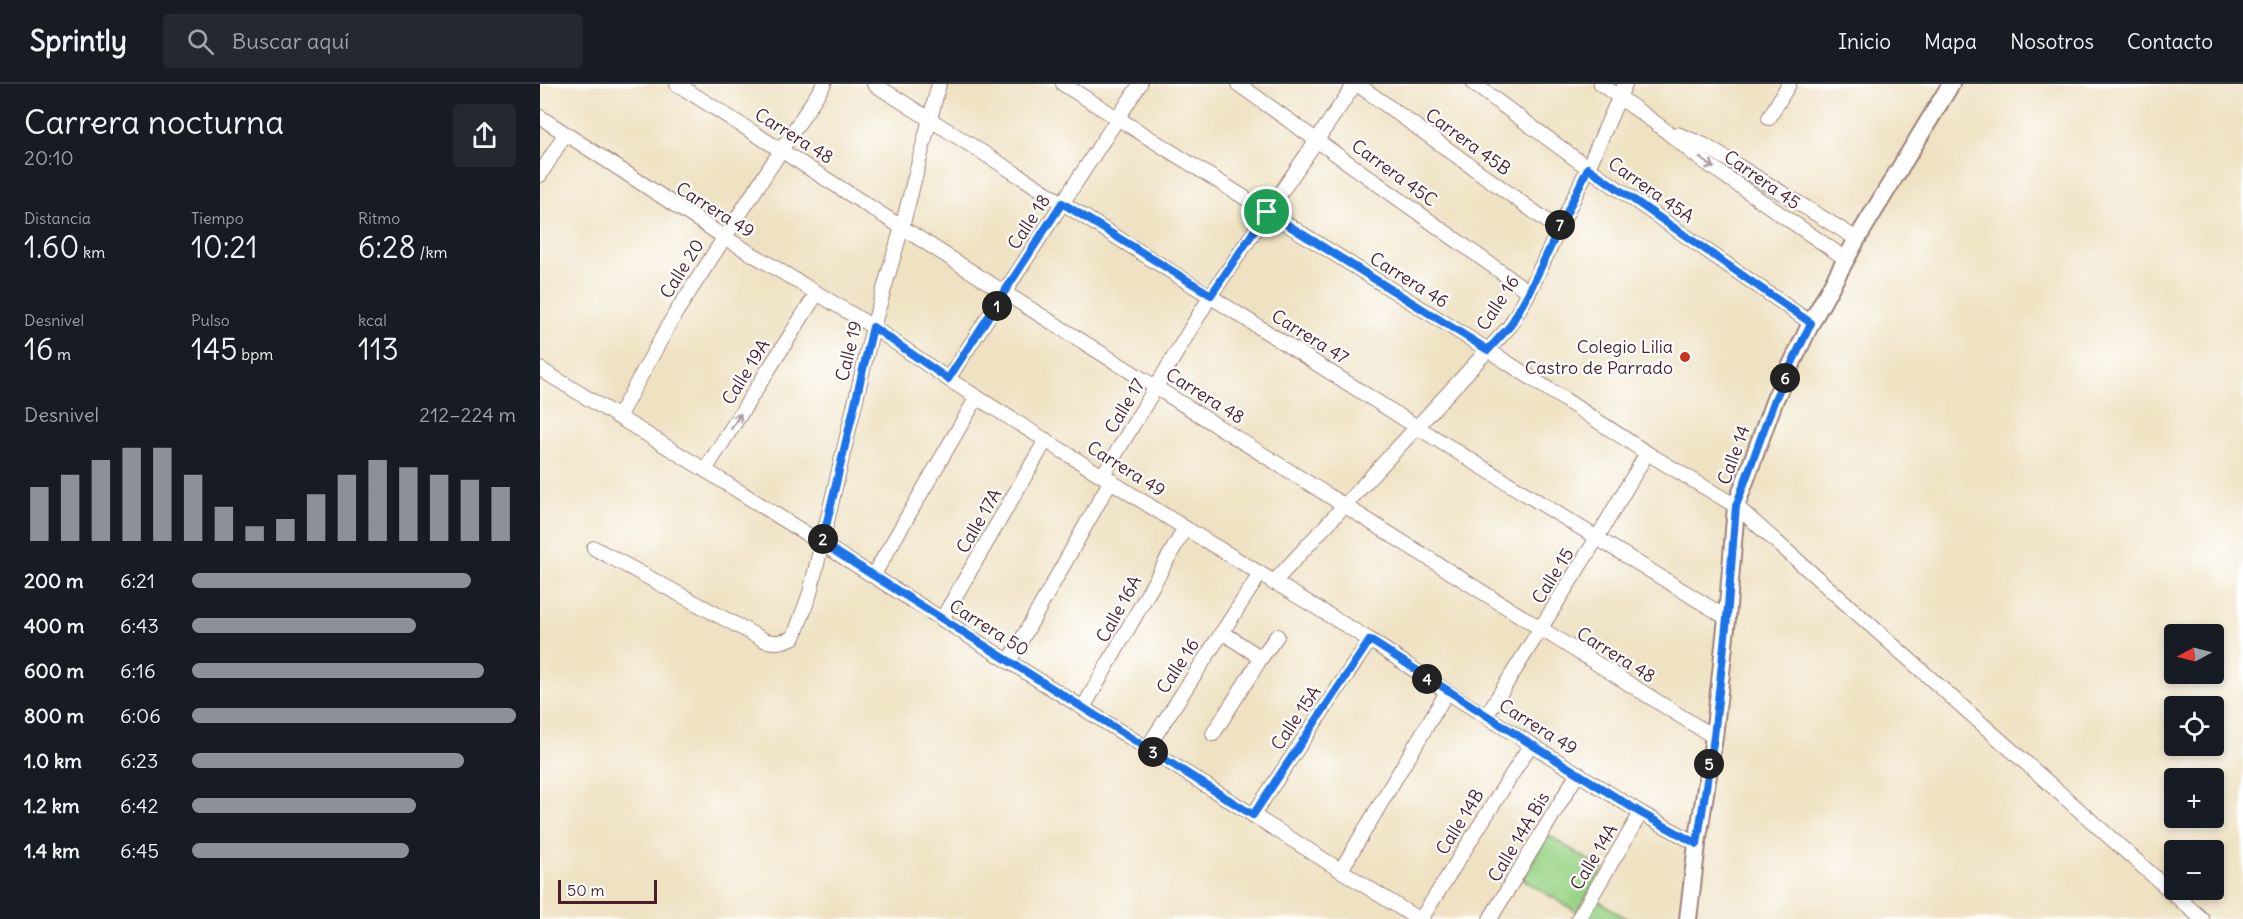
<!DOCTYPE html>
<html lang="es">
<meta charset="utf-8">
<style>
body{margin:0;font-family:Delius,sans-serif;background:#242831;color:#f1f3f6;height:100vh;display:flex;flex-direction:column;font-size:22px;white-space:nowrap}
*{box-sizing:border-box;margin:0}
p{font-size:20px;color:#9ea1a6}
.icon{flex:none;width:33px;height:33px;fill:none;stroke:currentColor;stroke-width:2;stroke-linecap:round;stroke-linejoin:round}
.map{position:relative;flex:1;overflow:hidden}
.panel{display:flex;flex-direction:column;background:#171b24;width:540px}
.panel>*{flex:none}
.needle{width:39px;rotate:263deg}
.fabs{position:absolute;left:1624px;top:540px;display:grid;gap:12px}
.fabs a{display:grid;place-items:center;width:60px;height:60px;border-radius:6px;background:#171b24;box-shadow:0 3px 9px #0003;font-size:30px}
.scale{position:absolute;left:18px;bottom:15px;width:99px;box-sizing:border-box;padding-left:6px;border:3px solid #4a1f2b;border-top:0;font-size:16px;line-height:21px;white-space:nowrap;color:#4a1f2b;-webkit-text-stroke:4px #fff;paint-order:stroke}
.pin{position:absolute;display:grid;place-items:center;width:51px;height:51px;color:#fff;margin:-26px;border:3px solid #fff;border-radius:50%;box-shadow:0 2px 6px #0007}
.km{position:absolute;width:30px;height:30px;margin:-15px;border-radius:50%;background:#222;color:#fff;font-size:16px;line-height:30px;text-align:center}
.round{display:grid;place-items:center;flex:none;width:63px;height:63px;border-radius:6px;background:#242831}
.summary{display:flex;align-items:center;justify-content:space-between;height:102px;padding:0 24px}
h1{font-size:33px;font-weight:600;line-height:45px}
.figures{display:grid;grid-template-columns:repeat(3,1fr);gap:9px;height:102px;padding:6px 24px}
.figures div{display:grid;align-content:center}
.figures b{font-size:30px;font-weight:600}
.figures small{font-size:16px;font-weight:400}
.figures p{font-size:16px}
.chart{height:168px;padding:12px 24px}
.chart p{display:flex;justify-content:space-between}
.chart svg{width:100%;height:108px;margin-top:6px;stroke:#8c9099;stroke-width:6}
ul{padding:0 24px;list-style:none;font-size:20px}
li{display:grid;grid-template-columns:96px 72px 1fr;align-items:center;height:45px}
li i{height:15px;border-radius:8px;background:#8c9099}
header{display:flex;align-items:center;gap:36px;box-sizing:border-box;height:84px;padding:0 30px;background:#171b24;border-bottom:2px solid #363941}
header strong{font-size:28px}
nav{display:flex;gap:33px;margin-inline-start:auto;font-size:21px}
.search{width:420px;height:54px;background:#242831;display:flex;align-items:center;gap:15px;box-sizing:border-box;padding:0 21px;border-radius:6px;color:#9ea1a6;font-size:22px}
main{display:flex;flex:1;min-height:0}
.map>svg:first-child{display:block}
</style>
<header>
<strong>Sprintly</strong>
<div class="search"><svg class="icon" aria-label="search" viewBox="0 0 24 24"><circle cx="10" cy="10" r="6"/><path d="M15 15l6 6"/></svg>Buscar aquí</div>
<nav><a>Inicio</a><a>Mapa</a><a>Nosotros</a><a>Contacto</a></nav>
</header>
<main>
<section class="panel">
<div class="summary"><div><h1>Carrera nocturna</h1><p>20:10</p></div><a class="round"><svg class="icon" aria-label="share" viewBox="0 0 24 24"><path d="M12 15V3M7 8l5-5 5 5M5 13v7h14v-7"/></svg></a></div>
<div class="figures">
<div><p>Distancia</p><b>1.60<small> km</small></b></div>
<div><p>Tiempo</p><b>10:21</b></div>
<div><p>Ritmo</p><b>6:28<small> /km</small></b></div>
</div>
<div class="figures">
<div><p>Desnivel</p><b>16<small> m</small></b></div>
<div><p>Pulso</p><b>145<small> bpm</small></b></div>
<div><p>kcal</p><b>113</b></div>
</div>
<div class="chart"><p><span>Desnivel</span>212–224 m</p>
<svg viewBox="0 0 160 44" preserveAspectRatio="none"><path d="M5 44V22M15 44V17M25 44V11M35 44V6M45 44V6M55 44V17M65 44V30M75 44V38M85 44V35M95 44V25M105 44V17M115 44V11M125 44V14M135 44V17M145 44V19M155 44V22"/></svg>
</div>
<ul>
<li><b>200 m</b>6:21<i style="width:86%"></i></li>
<li><b>400 m</b>6:43<i style="width:69%"></i></li>
<li><b>600 m</b>6:16<i style="width:90%"></i></li>
<li><b>800 m</b>6:06<i style="width:100%"></i></li>
<li><b>1.0 km</b>6:23<i style="width:84%"></i></li>
<li><b>1.2 km</b>6:42<i style="width:69%"></i></li>
<li><b>1.4 km</b>6:45<i style="width:67%"></i></li>
</ul>
</section>
<div class="map">
<svg width="1703" height="835" viewBox="0 0 1703 835">
<rect width="100%" height="100%" fill="#fff"/>
<filter id="ink" filterUnits="userSpaceOnUse"><feTurbulence type="fractalNoise" baseFrequency=".0167" numOctaves="2"/><feDisplacementMap in="SourceGraphic" scale="12" xChannelSelector="R" yChannelSelector="G"/><feConvolveMatrix kernelMatrix="1 2 1 2 8 2 1 2 1" color-interpolation-filters="sRGB"/></filter>
<filter id="wash" filterUnits="userSpaceOnUse"><feTurbulence type="fractalNoise" baseFrequency=".008" numOctaves="4" result="noise"/><feDisplacementMap in="SourceGraphic" scale="24" xChannelSelector="R" yChannelSelector="G"/><feGaussianBlur stdDeviation="1.35" result="paint"/><feColorMatrix in="noise" values="0 0 0 0 0 0 0 0 0 0 0 0 0 0 0 0 0 1.4 0 .05"/><feComposite in="paint" operator="in"/></filter>
<g filter="url(#wash)">
<rect width="100%" height="100%" fill="#efe2c3"/>
<!-- green -->
<g fill="#9ad487" stroke="#727a59" stroke-width="1.5">
<path d="M1008,751L1063,785L1037,828L982,795Z"/>
<path d="M1056,815L1087,835H1044Z"/>
</g>
</g>
<g filter="url(#ink)">
<g fill="none" stroke-linecap="round" stroke-linejoin="round">
<!-- minor casing -->
<g stroke="#9c8077" stroke-width="16">
<g id="minor">
<path d="M137,0L465,209L1174,653"/>
<path d="M334,0L877,343L1187,534"/>
<path d="M523,0L948,266L1107,369L1196,422L1662,835"/>
<path d="M698,0L989,208"/>
<path d="M817,0L1018,145"/>
<path d="M934,0L1048,84L1271,239"/>
<path d="M1061,0L1121,43L1159,74L1306,175"/>
<path d="M0,33L184,153L333,243L408,295L645,444L830,556L907,608L1101,729L1157,760"/>
<path d="M1229,34L1249,0"/>
<path d="M1137,50L1164,61L1317,155"/>
<path d="M0,91L25,50"/>
<path d="M0,285L165,386L878,835"/>
<path d="M408,295L600,0"/>
<path d="M78,333L135,230L284,0"/>
<path d="M165,386L277,209"/>
<path d="M563,391L671,211L815,0"/>
<path d="M54,464L224,556C235,560 243,558 254,553L270,509L333,243L362,143L399,0"/>
<path d="M333,492L437,313"/>
<path d="M733,499L970,242L989,208L1048,84L1085,0"/>
<path d="M402,535L506,356"/>
<path d="M682,548L721,574L737,552"/>
<path d="M469,578L571,396"/>
<path d="M543,624L645,444"/>
<path d="M946,632L1057,454L1107,369"/>
<path d="M673,650L721,574"/>
<path d="M607,664L720,490"/>
<path d="M713,731L830,556"/>
<path d="M801,786L907,608"/>
<path d="M881,835L991,660"/>
<path d="M950,835L1038,689"/>
<path d="M1038,835L1101,729"/>
</g>
</g>
<!-- tertiary casing -->
<g stroke="#9c8077" stroke-width="20">
<path id="tertiary" d="M1148,835L1157,760L1174,653L1187,534L1196,422L1235,315L1271,239L1317,155L1411,0"/>
</g>
<!-- minor -->
<use href="#minor" stroke="#fff" stroke-width="14"/>
<!-- tertiary -->
<use href="#tertiary" stroke="#fff" stroke-width="16"/>
</g>
<!-- one-way arrows -->
<defs><path id="oneway-shaft" d="M-6 0H5M1.5-3L5.5 0L1.5 3" fill="none" stroke-width="1.6" stroke-linecap="round" stroke-linejoin="round" transform="scale(1.5)"/></defs>
<g stroke="#ae9aa0">
<use href="#oneway-shaft" transform="translate(1167 79) rotate(35)"/>
<use href="#oneway-shaft" transform="translate(196 337) rotate(-58)"/>
</g>
</g>
<g fill="none" stroke-linecap="round" stroke-linejoin="round" filter="url(#ink)">
<!-- route casing -->
<g stroke="#fff" stroke-width="12">
<path id="route" d="M1048,84L1271,239L1235,315L1196,422L1187,534L1174,653L1157,760L1101,729L991,660L830,556L713,731L282,459L333,243L408,295L522,119L671,211L727,128L948,266L970,242L989,208Z"/>
</g>
<!-- route -->
<use href="#route" stroke="#1a73e8" stroke-width="8"/>
</g>
<!-- markers -->
<circle fill="#c8321e" stroke="#fff" stroke-width="2" cx="1145" cy="273" r="6"/>
<g text-anchor="middle" stroke-width="4.5" stroke-linejoin="round" paint-order="stroke">
<!-- street labels -->
<g font-size="18" fill="#4a1f2b" stroke="#fff">
<text transform="translate(254 52) rotate(32)" y="6">Carrera 48</text>
<text transform="translate(928 58) rotate(36)" y="6">Carrera 45B</text>
<text transform="translate(854 89) rotate(36)" y="6">Carrera 45C</text>
<text transform="translate(1222 96) rotate(35)" y="6">Carrera 45</text>
<text transform="translate(1111 106) rotate(35)" y="6">Carrera 45A</text>
<text transform="translate(175 126) rotate(32)" y="6">Carrera 49</text>
<text transform="translate(489 138) rotate(-57)" y="6">Calle 18</text>
<text transform="translate(142 185) rotate(-58)" y="6">Calle 20</text>
<text transform="translate(869 196) rotate(32)" y="6">Carrera 46</text>
<text transform="translate(958 219) rotate(-57)" y="6">Calle 16</text>
<text transform="translate(770 253) rotate(32)" y="6">Carrera 47</text>
<text transform="translate(309 267) rotate(-76)" y="6">Calle 19</text>
<text transform="translate(206 288) rotate(-58)" y="6">Calle 19A</text>
<text transform="translate(665 312) rotate(32)" y="6">Carrera 48</text>
<text transform="translate(585 322) rotate(-59)" y="6">Calle 17</text>
<text transform="translate(1194 371) rotate(-70)" y="6">Calle 14</text>
<text transform="translate(586 385) rotate(32)" y="6">Carrera 49</text>
<text transform="translate(439 437) rotate(-60)" y="6">Calle 17A</text>
<text transform="translate(1013 492) rotate(-58)" y="6">Calle 15</text>
<text transform="translate(579 525) rotate(-61)" y="6">Calle 16A</text>
<text transform="translate(449 544) rotate(32)" y="6">Carrera 50</text>
<text transform="translate(1076 571) rotate(32)" y="6">Carrera 48</text>
<text transform="translate(638 582) rotate(-57)" y="6">Calle 16</text>
<text transform="translate(756 634) rotate(-56)" y="6">Calle 15A</text>
<text transform="translate(998 643) rotate(32)" y="6">Carrera 49</text>
<text transform="translate(920 738) rotate(-58)" y="6">Calle 14B</text>
<text transform="translate(979 753) rotate(-59)" y="6">Calle 14A Bis</text>
<text transform="translate(1054 773) rotate(-59)" y="6">Calle 14A</text>
</g>
<!-- poi labels -->
<g font-size="18" fill="#4a1f2b" stroke="#fff" text-anchor="end">
<text x="1133" y="269">Colegio Lilia<tspan x="1133" dy="21">Castro de Parrado</tspan></text>
</g>
</g>
</svg>
<div class="fabs">
<a><svg class="needle" viewBox="-14 -14 28 28"><path d="M0-13l5 13h-10z" fill="#e53935"/><path d="M0 13l5-13h-10z" fill="#9ea1a6"/></svg></a>
<a><svg class="icon" aria-label="locate" viewBox="0 0 24 24"><circle cx="12" cy="12" r="6"/><path d="M12 2v4M12 18v4M2 12h4M18 12h4"/></svg></a>
<a>+</a>
<a>−</a>
</div>
<div class="scale">50 m</div>
<div class="pin" style="left:727px;top:128px;background:#1e9e55"><svg class="icon" aria-label="arrive" viewBox="0 0 24 24"><path d="M6 21V4h12l-3 4 3 4H6"/></svg></div>
<b class="km" style="left:457px;top:222px">1</b>
<b class="km" style="left:283px;top:455px">2</b>
<b class="km" style="left:613px;top:668px">3</b>
<b class="km" style="left:887px;top:595px">4</b>
<b class="km" style="left:1169px;top:680px">5</b>
<b class="km" style="left:1245px;top:294px">6</b>
<b class="km" style="left:1020px;top:141px">7</b>
</div>
</main>
